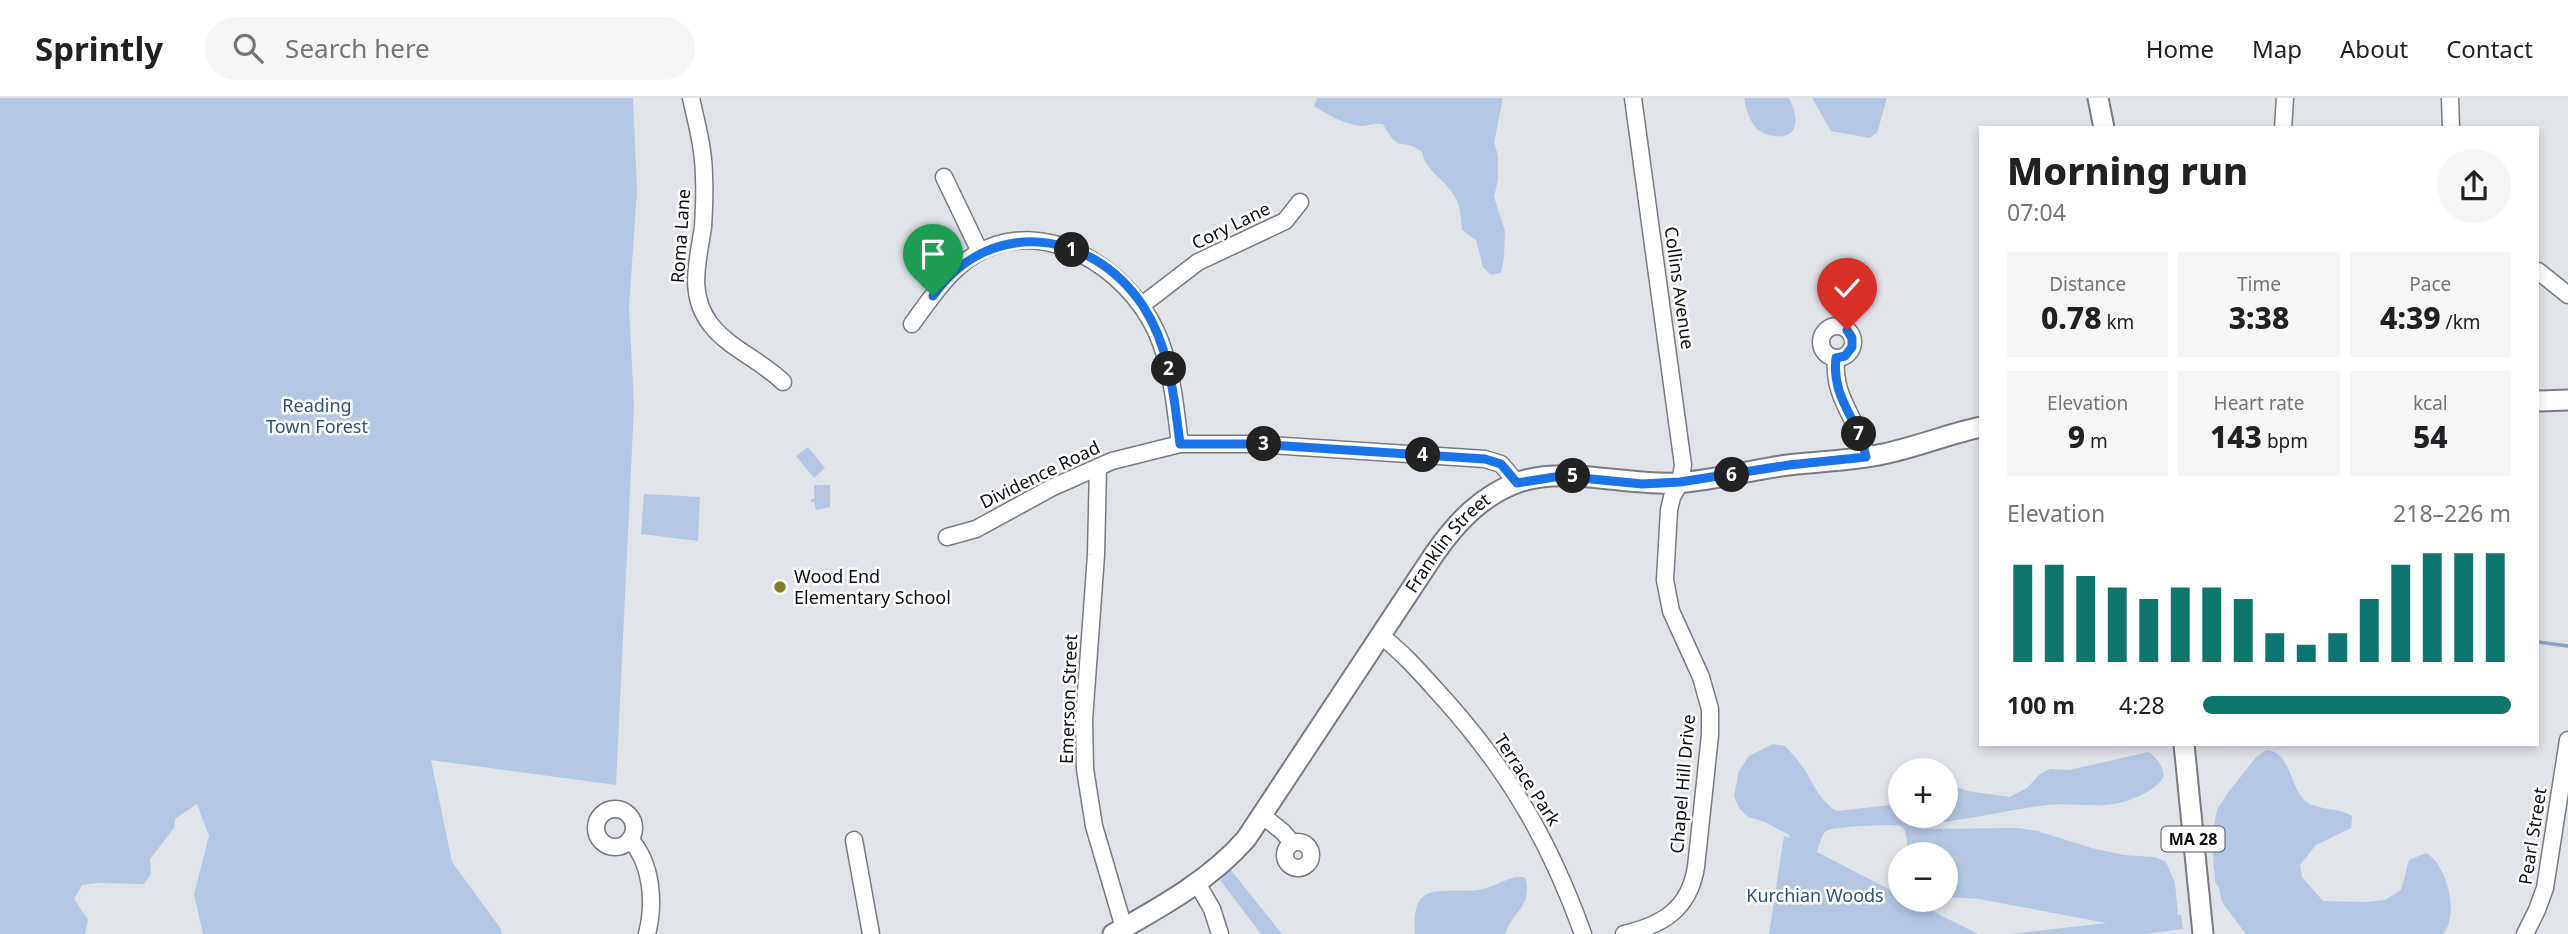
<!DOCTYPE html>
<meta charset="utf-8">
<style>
body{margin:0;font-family:"Noto Sans",sans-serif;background:#f6f6f6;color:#202124;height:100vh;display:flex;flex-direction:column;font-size:26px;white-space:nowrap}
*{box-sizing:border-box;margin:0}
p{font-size:23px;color:#757577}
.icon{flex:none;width:38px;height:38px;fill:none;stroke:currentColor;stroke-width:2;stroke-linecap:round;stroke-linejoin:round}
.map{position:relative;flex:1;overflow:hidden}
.details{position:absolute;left:1979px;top:28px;width:560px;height:620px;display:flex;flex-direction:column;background:#fff;border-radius:0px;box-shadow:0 4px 10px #0003}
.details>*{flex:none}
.buttons{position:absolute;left:1888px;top:660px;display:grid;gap:14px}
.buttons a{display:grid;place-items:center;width:70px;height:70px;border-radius:50%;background:#fff;box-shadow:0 4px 10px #0003;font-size:35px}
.pin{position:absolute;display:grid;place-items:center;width:60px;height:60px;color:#fff;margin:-72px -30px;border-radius:50% 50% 50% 0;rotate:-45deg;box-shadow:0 0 7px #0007}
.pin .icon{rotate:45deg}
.km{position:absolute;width:35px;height:35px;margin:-18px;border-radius:50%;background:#222;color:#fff;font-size:19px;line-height:35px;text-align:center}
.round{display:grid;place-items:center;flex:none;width:74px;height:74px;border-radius:37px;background:#f6f6f6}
.summary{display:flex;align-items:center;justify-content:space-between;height:119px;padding:0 28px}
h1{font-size:38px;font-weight:800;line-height:52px}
.metrics{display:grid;grid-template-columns:repeat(3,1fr);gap:10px;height:119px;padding:7px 28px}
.metrics div{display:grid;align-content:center;border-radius:0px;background:#f6f6f6;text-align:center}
.metrics b{font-size:30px;font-weight:800}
.metrics small{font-size:19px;font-weight:400}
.metrics p{font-size:19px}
.chart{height:196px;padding:14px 28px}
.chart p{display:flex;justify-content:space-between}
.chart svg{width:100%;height:126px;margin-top:7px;stroke:#0f766e;stroke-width:6}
ul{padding:0 28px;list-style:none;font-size:23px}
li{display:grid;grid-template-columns:112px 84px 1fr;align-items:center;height:52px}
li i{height:18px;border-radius:9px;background:#0f766e}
header{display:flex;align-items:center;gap:42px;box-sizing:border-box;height:98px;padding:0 35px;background:#fff;border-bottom:2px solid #e0e0e0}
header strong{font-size:33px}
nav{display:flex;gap:38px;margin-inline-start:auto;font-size:24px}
.search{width:490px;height:63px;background:#f6f6f6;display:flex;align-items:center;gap:18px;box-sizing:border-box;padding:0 24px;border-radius:38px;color:#757577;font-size:26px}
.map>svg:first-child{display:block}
</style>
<header>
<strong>Sprintly</strong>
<div class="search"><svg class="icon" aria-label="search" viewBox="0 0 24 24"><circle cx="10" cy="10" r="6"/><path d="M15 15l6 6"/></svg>Search here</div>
<nav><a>Home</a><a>Map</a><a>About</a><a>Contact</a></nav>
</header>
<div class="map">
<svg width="2568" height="836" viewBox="0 0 2568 836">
<rect width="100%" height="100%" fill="#e0e3e8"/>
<!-- green -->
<g fill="#b5c7e3">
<path d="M0,0H633L637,93L629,208L634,308L616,687L431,662L452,764L501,831L502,836H203L194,796L209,738L197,706L175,721L174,730L150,761L151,776L144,786L97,785L82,787L74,801L88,822L85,836H0Z"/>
<path d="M1317,0H1503L1494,45L1498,57V82L1494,99L1505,133L1504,159L1501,175L1491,177L1483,169L1476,142L1462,132C1461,122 1461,108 1455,99C1446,82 1425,73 1422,54C1402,38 1400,58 1383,26C1374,24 1369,28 1361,28C1344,26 1328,17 1314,8Z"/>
<path d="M1744,0H1789C1793,8 1797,19 1795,27C1792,44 1766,39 1757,31C1749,23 1746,10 1744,0Z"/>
<path d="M1812,0H1887L1877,35L1869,40L1831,33Z"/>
<path d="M808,349L825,370L814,380L796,358Z"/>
<path d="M814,387H830V409L816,412L814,404H811V401H814Z"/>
<path d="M644,396L700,399L698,443L641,436Z"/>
<path d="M1773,646L1785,648C1792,656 1799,663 1804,671C1814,686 1820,704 1837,713L1891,707L1900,703V718H1946V685L1968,693L2009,699L2027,690L2039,677L2050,671L2069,672L2148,654C2156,658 2163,668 2164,678C2158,690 2141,698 2129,702C2103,712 2074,704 2047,707C2006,712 1965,723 1923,726L1921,731L2018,730L2037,733L2092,750L2124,757L2155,759L2166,764L2175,785L2178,817H2181L2183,831L2145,836H2011L2107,825L1979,801L1946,799V756H1909L1905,732L1901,728C1891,726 1829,728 1825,734C1821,739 1819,748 1817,754L1900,797V802H1910L1978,836H1769L1784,738L1790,740L1789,737L1765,724L1748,719L1739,710L1734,698L1739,673L1749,658Z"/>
<path d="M2267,652C2291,654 2290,690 2305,703C2318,713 2338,709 2352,718L2351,730L2316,747L2300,767L2302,779L2323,803L2366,804L2385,802L2401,792L2409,762L2426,755C2447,766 2460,818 2443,836H2246L2222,804L2219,790L2215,784L2212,739L2217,712L2227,696L2257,658Z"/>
<path d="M1230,771L1282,836H1261L1220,782Z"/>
<path d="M1515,779H1523L1526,782C1531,810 1513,813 1505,836H1415C1411,780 1440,796 1478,792C1491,790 1502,783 1515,779Z"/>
</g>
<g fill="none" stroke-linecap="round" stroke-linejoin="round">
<!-- stream -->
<path stroke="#8aa2c3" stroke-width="3.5" d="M2538,544L2568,548"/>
<!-- minor casing -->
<g stroke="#787c80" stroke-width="19">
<g id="minor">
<path d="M691,0C697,27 704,52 704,80C705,96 704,112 703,129C698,164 687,196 711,227C730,251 762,263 783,284"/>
<path d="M2450,0L2451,30"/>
<path d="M2283,30L2285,0"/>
<path d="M944,79L980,154"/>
<path d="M2538,173L2568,197"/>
<path d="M1142,207L1198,164L1285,123L1300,104"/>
<path d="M912,226C931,200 948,173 976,156C1044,116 1127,170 1156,233C1172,268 1175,308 1180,346"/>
<circle cx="1837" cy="244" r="16"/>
<path d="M1836,260C1832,302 1860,322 1866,359"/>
<path d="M1098,369L1096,457L1084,622L1085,671L1094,728L1124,830"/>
<path d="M947,439L976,431L1053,389L1112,363L1180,346H1254L1485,361L1501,366L1517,385"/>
<path d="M1381,538C1405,556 1425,580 1445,602C1510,675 1550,744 1583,836"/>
<circle cx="615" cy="730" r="19"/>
<path d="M1263,718L1283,734L1292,745"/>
<path d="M630,741C652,766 655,804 647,836"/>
<path d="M854,742L871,836"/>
<circle cx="1298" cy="757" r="13"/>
<path d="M1197,785L1212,811L1220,836"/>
<path d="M1624,836C1662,827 1689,812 1696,769L1710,637V611L1701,579L1671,513L1665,482L1669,412L1672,399L1680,385L1683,367L1633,0"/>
<path d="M2525,836L2537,812L2545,790L2568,642"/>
</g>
</g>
<!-- major casing -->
<g stroke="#787c80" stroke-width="23">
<g id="major">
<path d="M2098,0L2104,30"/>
<path d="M2538,303L2568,302"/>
<path d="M2184,646L2203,836"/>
<path id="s1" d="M1113,836C1161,809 1210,782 1246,741L1435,455C1457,424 1482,397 1519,384C1567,368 1626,388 1678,385C1715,382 1751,372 1788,367C1820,363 1852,363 1883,356C1917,349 1948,336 1981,329"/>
</g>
</g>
<!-- minor -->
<use href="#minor" stroke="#fff" stroke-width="16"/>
<!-- major -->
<use href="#major" stroke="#fff" stroke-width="19"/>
</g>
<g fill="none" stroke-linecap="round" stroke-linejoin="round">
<!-- route casing -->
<g stroke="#fff" stroke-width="14">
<path id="route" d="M933,198C988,119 1091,130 1143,208C1170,249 1174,299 1180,346H1254L1485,361L1501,366L1517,385L1561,378L1642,386L1680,384L1789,367L1866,359C1860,322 1831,302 1836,260L1845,258L1852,249V240L1847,232"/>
</g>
<!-- route -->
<use href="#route" stroke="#1a73e8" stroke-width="9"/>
</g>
<!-- markers -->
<circle fill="#80812a" stroke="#fff" stroke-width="2.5" cx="780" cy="489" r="7"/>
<g text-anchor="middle" stroke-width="5" stroke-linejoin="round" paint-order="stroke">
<!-- shield labels -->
<rect fill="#fff" stroke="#545556" stroke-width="2" x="2161.5" y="728.5" width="63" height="25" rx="5"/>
<g font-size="16" font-weight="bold" fill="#0a0c0d">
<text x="2193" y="747">MA 28</text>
</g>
<!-- street labels -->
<g font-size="18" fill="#0a0c0d" stroke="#fff">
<text transform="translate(1231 128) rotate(-26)" y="6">Cory Lane</text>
<text transform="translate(681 138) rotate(-86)" y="6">Roma Lane</text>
<text transform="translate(1679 190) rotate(82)" y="6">Collins Avenue</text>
<text transform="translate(1040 377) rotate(-26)" y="6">Dividence Road</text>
<text dy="6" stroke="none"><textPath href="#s1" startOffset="523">Franklin Street</textPath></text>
<text transform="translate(1069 601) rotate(-88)" y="6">Emerson Street</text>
<text transform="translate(1527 682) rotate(57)" y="6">Terrace Park</text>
<text transform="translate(1683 686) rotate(-85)" y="6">Chapel Hill Drive</text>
<text transform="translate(2533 738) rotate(-81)" y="6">Pearl Street</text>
</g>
<!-- park labels -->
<g font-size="18" fill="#2f4f7d" stroke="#fff">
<text x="317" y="314">Reading<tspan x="317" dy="21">Town Forest</tspan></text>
<text x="1815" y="804">Kurchian Woods</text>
</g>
<!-- poi labels -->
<g font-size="18" fill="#0a0c0d" stroke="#fff" text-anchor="start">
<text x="794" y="485">Wood End<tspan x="794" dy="21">Elementary School</tspan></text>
</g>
</g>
</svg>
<div class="buttons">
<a>+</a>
<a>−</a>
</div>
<div class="pin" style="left:933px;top:198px;background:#1e9e55"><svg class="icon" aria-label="arrive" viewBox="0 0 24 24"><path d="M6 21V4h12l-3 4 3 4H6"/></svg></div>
<div class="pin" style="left:1847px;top:232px;background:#d93025"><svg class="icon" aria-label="check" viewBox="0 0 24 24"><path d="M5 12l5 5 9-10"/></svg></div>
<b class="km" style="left:1072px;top:152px">1</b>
<b class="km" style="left:1169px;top:271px">2</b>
<b class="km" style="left:1264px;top:346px">3</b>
<b class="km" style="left:1423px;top:357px">4</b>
<b class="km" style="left:1573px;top:378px">5</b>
<b class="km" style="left:1732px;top:377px">6</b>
<b class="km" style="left:1859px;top:336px">7</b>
<section class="details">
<div class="summary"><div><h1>Morning run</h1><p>07:04</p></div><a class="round"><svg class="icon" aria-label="share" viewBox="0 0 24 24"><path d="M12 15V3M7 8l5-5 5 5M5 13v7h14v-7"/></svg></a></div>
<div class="metrics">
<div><p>Distance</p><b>0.78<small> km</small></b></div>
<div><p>Time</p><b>3:38</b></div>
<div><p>Pace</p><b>4:39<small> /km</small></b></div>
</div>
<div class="metrics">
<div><p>Elevation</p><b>9<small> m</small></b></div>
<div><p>Heart rate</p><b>143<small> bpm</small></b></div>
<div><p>kcal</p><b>54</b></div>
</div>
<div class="chart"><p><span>Elevation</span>218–226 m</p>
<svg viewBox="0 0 160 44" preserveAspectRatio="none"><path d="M5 44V10M15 44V10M25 44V14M35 44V18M45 44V22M55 44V18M65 44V18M75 44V22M85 44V34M95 44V38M105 44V34M115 44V22M125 44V10M135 44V6M145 44V6M155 44V6"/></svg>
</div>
<ul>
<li><b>100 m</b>4:28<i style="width:100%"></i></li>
</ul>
</section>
</div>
